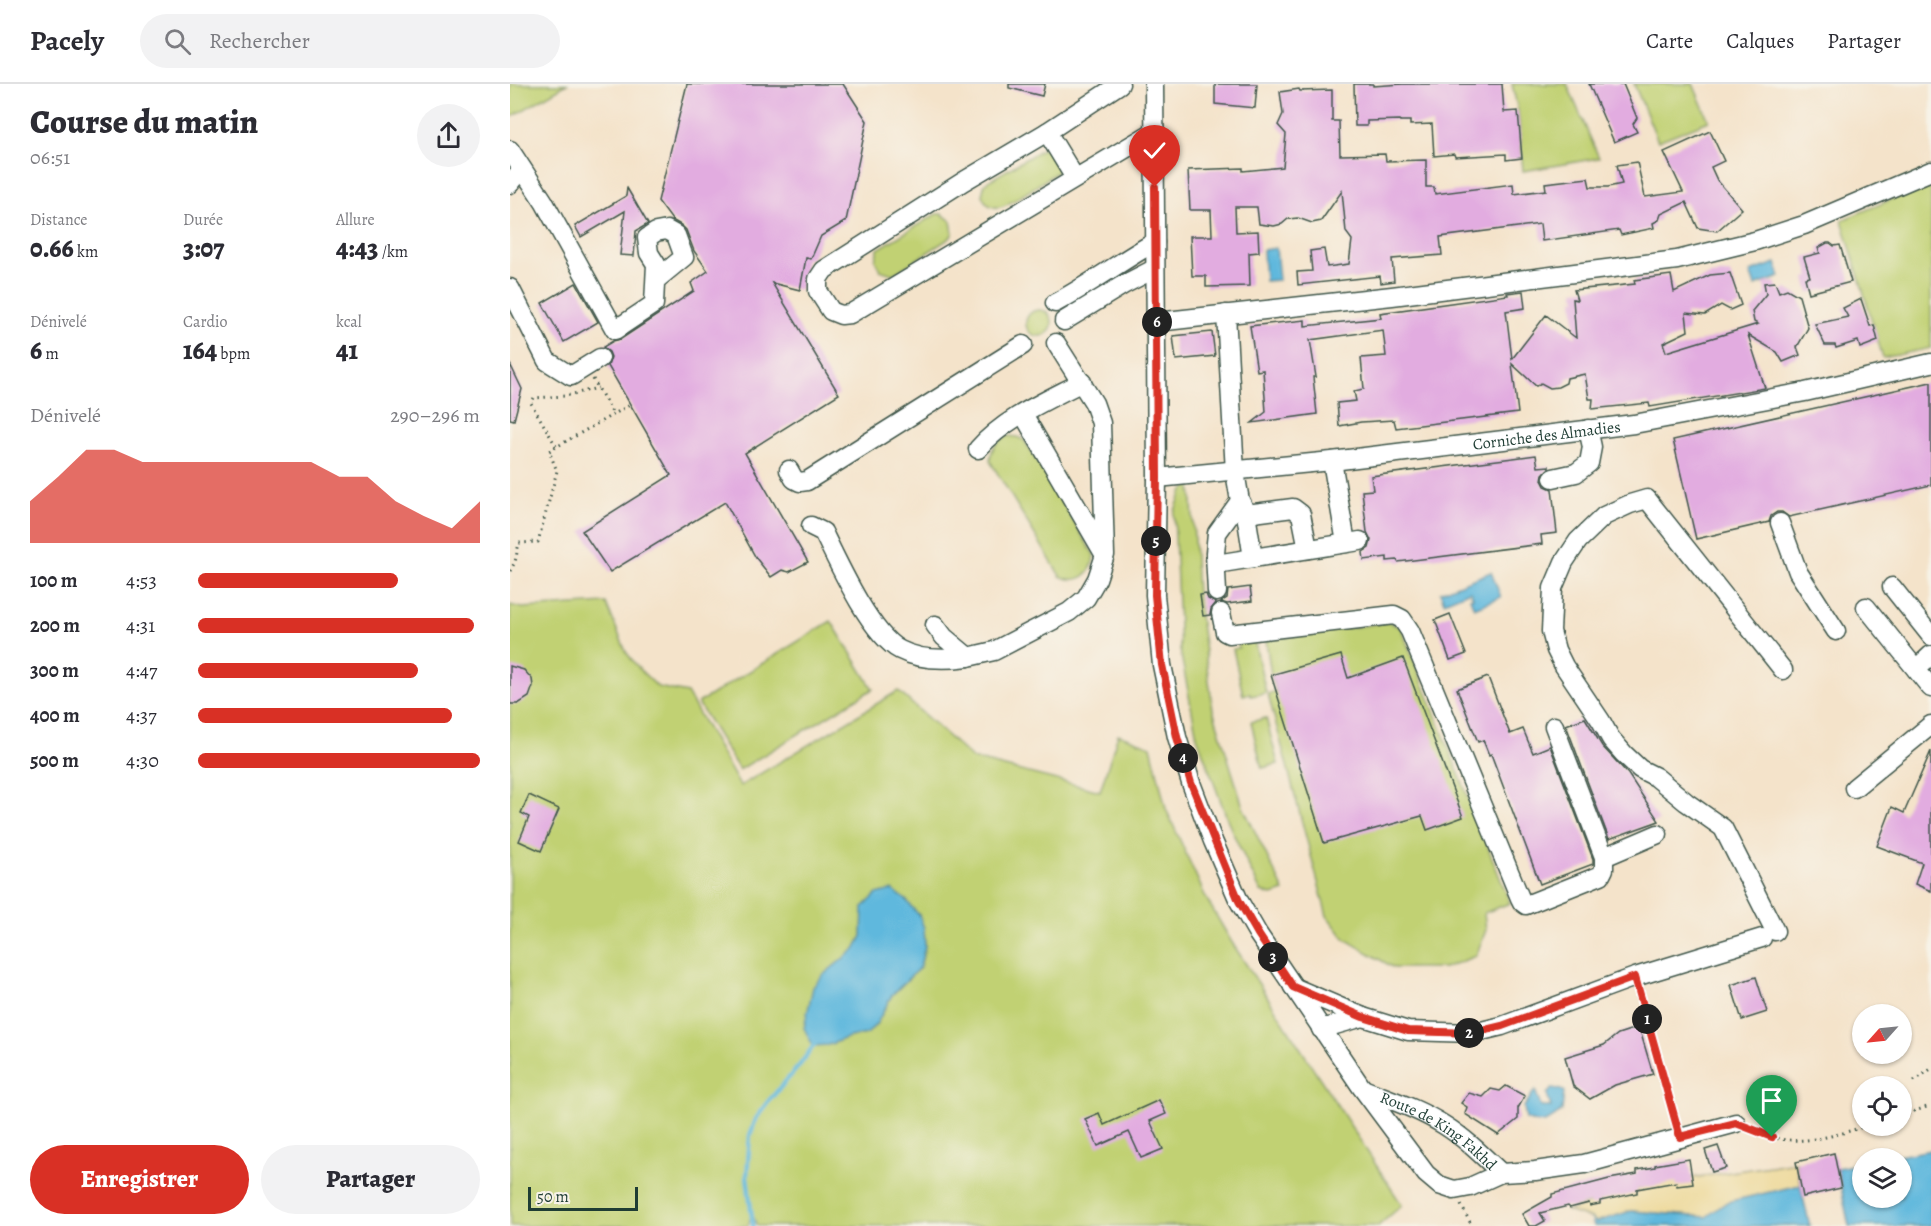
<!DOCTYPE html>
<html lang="fr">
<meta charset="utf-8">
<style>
body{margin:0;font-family:Alegreya,serif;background:#f2f2f3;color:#2b2b33;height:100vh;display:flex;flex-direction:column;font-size:22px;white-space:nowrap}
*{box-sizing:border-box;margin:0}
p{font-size:20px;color:#7c7c81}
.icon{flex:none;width:33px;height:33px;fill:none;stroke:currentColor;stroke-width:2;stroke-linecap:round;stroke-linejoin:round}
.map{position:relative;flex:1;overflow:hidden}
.side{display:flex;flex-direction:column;background:#fff;width:510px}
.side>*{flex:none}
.needle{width:39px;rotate:243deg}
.controls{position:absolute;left:1342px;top:920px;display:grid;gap:12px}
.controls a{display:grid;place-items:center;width:60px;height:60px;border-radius:50%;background:#fff;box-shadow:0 2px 4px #0004;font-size:30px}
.scale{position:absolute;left:18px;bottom:15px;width:110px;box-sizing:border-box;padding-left:6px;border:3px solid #1f3d34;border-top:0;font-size:16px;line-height:21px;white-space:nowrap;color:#1f3d34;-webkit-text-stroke:4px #f7f3e8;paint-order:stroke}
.pin{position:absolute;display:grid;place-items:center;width:51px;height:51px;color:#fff;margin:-62px -26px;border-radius:50% 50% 50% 0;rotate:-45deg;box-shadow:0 0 6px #0007}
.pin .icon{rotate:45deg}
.km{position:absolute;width:30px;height:30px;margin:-15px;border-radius:50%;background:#222;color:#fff;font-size:16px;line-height:30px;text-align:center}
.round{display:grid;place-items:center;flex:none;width:63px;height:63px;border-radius:32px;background:#f2f2f3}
.head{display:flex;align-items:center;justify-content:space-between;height:102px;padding:0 30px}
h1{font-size:33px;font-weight:800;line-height:45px}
.stats{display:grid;grid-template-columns:repeat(3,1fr);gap:9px;height:102px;padding:6px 30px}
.stats div{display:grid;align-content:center}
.stats b{font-size:26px;font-weight:800}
.stats small{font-size:16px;font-weight:400}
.stats p{font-size:16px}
.chart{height:168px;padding:12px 30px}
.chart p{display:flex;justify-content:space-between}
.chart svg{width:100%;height:108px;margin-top:6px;fill:#d93025;opacity:.7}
.cta{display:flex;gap:12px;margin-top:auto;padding:12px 30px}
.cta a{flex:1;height:69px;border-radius:36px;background:#d93025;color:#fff;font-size:24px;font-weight:800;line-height:69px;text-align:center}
.cta a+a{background:#f2f2f3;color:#2b2b33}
ul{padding:0 30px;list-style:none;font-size:20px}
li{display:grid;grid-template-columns:96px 72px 1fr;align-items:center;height:45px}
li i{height:15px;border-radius:8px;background:#d93025}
header{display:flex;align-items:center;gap:36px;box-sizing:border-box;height:84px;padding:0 30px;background:#fff;border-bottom:2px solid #e1e1e2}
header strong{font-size:28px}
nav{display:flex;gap:33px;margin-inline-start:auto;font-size:21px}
.search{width:420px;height:54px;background:#f2f2f3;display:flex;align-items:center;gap:15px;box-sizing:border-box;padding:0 21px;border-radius:33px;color:#7c7c81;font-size:22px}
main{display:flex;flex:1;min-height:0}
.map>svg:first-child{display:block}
</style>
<header>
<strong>Pacely</strong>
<div class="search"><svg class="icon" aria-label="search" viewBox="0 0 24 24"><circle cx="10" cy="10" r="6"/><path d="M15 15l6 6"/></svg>Rechercher</div>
<nav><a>Carte</a><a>Calques</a><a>Partager</a></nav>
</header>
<main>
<section class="side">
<div class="head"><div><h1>Course du matin</h1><p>06:51</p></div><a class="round"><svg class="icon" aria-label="share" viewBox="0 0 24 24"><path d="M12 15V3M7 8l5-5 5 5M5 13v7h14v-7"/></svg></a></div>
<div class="stats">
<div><p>Distance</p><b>0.66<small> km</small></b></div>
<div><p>Durée</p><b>3:07</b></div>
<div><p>Allure</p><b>4:43<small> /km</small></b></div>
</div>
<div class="stats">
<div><p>Dénivelé</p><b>6<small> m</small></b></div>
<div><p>Cardio</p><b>164<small> bpm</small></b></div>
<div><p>kcal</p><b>41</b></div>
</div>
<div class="chart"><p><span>Dénivelé</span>290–296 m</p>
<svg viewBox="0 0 160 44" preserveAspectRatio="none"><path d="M0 44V27L10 17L20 6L30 6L40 11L50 11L60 11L70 11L80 11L90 11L100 11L110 17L120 17L130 27L140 33L150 38L160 27V44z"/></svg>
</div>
<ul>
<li><b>100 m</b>4:53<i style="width:71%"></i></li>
<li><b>200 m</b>4:31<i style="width:98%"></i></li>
<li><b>300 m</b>4:47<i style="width:78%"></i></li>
<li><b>400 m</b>4:37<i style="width:90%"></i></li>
<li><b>500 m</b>4:30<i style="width:100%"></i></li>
</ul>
<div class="cta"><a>Enregistrer</a><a>Partager</a></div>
</section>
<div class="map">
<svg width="1421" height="1142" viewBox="0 0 1421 1142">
<rect width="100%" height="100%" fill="#f7f3e8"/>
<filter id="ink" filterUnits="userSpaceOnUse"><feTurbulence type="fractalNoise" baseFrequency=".0167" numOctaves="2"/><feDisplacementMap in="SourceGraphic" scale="12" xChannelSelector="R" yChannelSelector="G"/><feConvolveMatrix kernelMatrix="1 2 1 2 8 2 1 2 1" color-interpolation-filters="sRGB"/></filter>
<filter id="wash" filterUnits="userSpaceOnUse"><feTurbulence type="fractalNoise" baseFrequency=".008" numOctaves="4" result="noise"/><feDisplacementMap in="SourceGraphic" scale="24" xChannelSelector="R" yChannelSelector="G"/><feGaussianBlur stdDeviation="1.35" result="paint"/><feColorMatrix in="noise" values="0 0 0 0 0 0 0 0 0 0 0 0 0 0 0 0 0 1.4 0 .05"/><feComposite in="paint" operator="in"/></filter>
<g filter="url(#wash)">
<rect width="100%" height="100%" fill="#f4e3ca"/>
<!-- green -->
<g fill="#c1d173" stroke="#708754" stroke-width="1.5" fill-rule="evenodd">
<path d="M0,0H57L0,34Z"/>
<path d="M1002,0H1057L1089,74L1013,87L1008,27Z"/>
<path d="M1124,0H1183L1199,37L1148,57Z"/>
<path d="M534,64H539L550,83L547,88C536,95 500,122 490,123C480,125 475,119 472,111L475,99Z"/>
<path d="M1421,99V264L1373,274L1332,136Z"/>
<path d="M426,130H432L441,137L443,149L440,154L387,188L382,190L370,186L365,176L368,165Z"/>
<circle cx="529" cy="239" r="13"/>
<path d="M498,352L507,353L514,356L584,471C583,491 568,501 550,492L480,377C481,364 486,357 498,352Z"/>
<path d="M681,400L687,510L703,626L733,723L774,807L762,811L751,808L721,745L687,653L670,566L664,429L672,408Z"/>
<path d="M96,519L116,568L130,586L148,603L177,609L230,702L388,607L463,675L590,707L608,650L641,662L656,725L696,814L721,857L892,1121L868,1142H247L242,1129L238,1142H0V521L12,524ZM353,823L414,844L415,862L410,883L382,911L367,939L357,950L339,953L318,961L313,891L345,865L352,852Z"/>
<path d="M321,537L363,605L229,686L188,619Z"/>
<path d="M879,538L891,544L1000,819L974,829L976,846L966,872L934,884H884L835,855L817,832L758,610L766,607L761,591L756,556Z"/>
<path d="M744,555L756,609L741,612L740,609L733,611L723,565L729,564L728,559Z"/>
<path d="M756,634L768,680L752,684L741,638Z"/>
</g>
<!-- sand -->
<path fill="#eeda9e" stroke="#868c69" stroke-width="1.5" d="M1286,1078L1290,1101L1217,1118L1197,1133L1121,1127L1086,1138L1082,1135L1057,1127L1142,1100Z"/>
<!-- water -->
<g fill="#5fb8dd" stroke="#3f7a88" stroke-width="1.5">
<path d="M766,164L769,196L755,197L753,166Z"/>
<path d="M1266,179L1270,193L1245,202L1240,188Z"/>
<path d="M981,488L991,513L964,524L960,514L963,513L960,507L934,518L930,508Z"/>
<path d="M382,806L396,816L409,831L414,844L415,862L410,883L382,911L367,939L357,950L339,953L318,961L303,962L294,944L303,903L313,891L345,865L352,852L353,823L367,810Z"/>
<path d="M1043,1004L1054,1007L1052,1027C1038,1038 1033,1042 1016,1035L1014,1023L1025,1006L1031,1023H1041L1037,1010Z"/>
<path d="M1421,1066V1142H1339L1327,1084L1353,1079V1113H1392V1074H1378Z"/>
<path d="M1290,1101L1300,1142H1084L1082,1135L1086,1138L1121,1127L1196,1133L1217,1118Z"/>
</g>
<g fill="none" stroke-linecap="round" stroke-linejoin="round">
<!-- stream -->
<path stroke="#5fb8dd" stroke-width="4.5" d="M243,1142L237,1092L240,1051L246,1035L256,1020L289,982L307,957"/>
</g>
<g id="blocks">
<!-- building -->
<g fill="#e2ace0">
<path d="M177,0H333L357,37L336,137L311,152L301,175L296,174L290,206L262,199L329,310L235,369L298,478L279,488L272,486L261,493L246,474L215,418L100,488L72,447L161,391L98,282L101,273L99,268L93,263L103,257L111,255L184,207L181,199L198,187L184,167L176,146L171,141L162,136L148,117Z"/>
<path d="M499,0H535L532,12L499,4Z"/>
<path d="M705,0H747L745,24L705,20Z"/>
<path d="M844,0H863V2L893,0H992L994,28L1008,27L1012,74L996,76V70L945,73L944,70L924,72L922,40L900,41V37H890V36L857,37V42H845Z"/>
<path d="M1079,0H1113L1127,34L1123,40L1127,48L1104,58Z"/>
<path d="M789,5L790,7L822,6V37H829L830,71L875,70L876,77L916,76V103H924L925,110L1003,100L1004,110L1036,106L1035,99L1078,94L1080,103H1098L1112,100L1107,81L1127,78L1135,113L1173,108L1154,68L1200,47L1214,77L1201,83L1207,96L1232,125L1207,147L1188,144L1176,118L1151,130L1149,136L1143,139L1144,144L1111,151L1109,146L1032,157L1030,140L930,153L932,171L882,175L884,197L871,199L870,192L788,201L787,188L802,187L800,167L814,165L817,183L839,180L842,156L836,148L832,107L811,137L802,139L788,134L778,135L772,140L764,142L749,140L747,123H725L726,148L748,147L749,168L739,169L740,202L696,203V192H682L680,152H702L701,126H680L678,86L733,84V87L773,83L776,50L768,41L773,30L770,8Z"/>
<path d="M117,104L138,140L126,147L124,172L110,171L115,127L71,153L65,142L116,112Z"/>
<path d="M1317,159H1320L1324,162L1330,161L1341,198L1299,209L1295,194L1300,193L1294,173L1310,169L1308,164Z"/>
<path d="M1220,189L1231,221L1220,226L1211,221L1195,231L1176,229L1178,247L1153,259L1156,268L1248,240L1244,238L1242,227L1256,210L1254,199L1265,198L1269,208L1277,205L1289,212L1298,244L1287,263L1290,271L1273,278L1267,268L1238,251L1255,304L1140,323L1139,319L1082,325L1083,315H1079L1075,290L1057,294L1056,299L1048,303L1040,304L1031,299L1026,302L1002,280L1008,329L886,344L884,336L851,338L829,342L827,319L846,317L844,307L854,305L851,274L876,272L873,246L800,256L806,293H803L807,330L742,339L756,328L753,286L747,287L740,242L795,236V242L871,234L870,229L998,211L997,209L1013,207L1015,224L996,227L1002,275L1036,231L1066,254L1063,215L1067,216L1064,206L1125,200L1124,196L1161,191L1164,208L1200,191Z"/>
<path d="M66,199L88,238L54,258L32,219Z"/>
<path d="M1351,215L1360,242L1364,241L1368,257L1350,264L1348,257L1326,264L1325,261H1315L1305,240L1338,233L1333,224Z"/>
<path d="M702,248L705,272L666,276L663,252Z"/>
<path d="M0,280L12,305L4,336L0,335Z"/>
<path d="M1421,298V401L1279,433L1272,428H1267L1261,432L1259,438L1186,455L1163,356Z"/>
<path d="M1026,371L1028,383L1039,382V384L1033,390L1032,396L1035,402L1042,405L1047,449L1031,451L1032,460L888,478L887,476L877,477V473L854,476L853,468L859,464L861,456L857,448L852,407L863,406L861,392Z"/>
<path d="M740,503L742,517L717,520L711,518L717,514L718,506Z"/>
<path d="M696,510L698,515L706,519L701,525L700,531L693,532L690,511Z"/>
<path d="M940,530L956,570L940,576L925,536Z"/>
<path d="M831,571L838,594L893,574L953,733L917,746L912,732L814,759L761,591Z"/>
<path d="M0,582L14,586L22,595L23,602L19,613L8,620H0Z"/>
<path d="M978,593L1000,650L1013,645L1023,669L1040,662L1083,775V780L1030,800L981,670L979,671L973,656L968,658L947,605Z"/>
<path d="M1075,634L1092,662L1118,690L1149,737L1099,755L1056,641Z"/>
<path d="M1421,667V807L1405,800L1412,779L1367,762L1382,723L1394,729Z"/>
<path d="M19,711L49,725L31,767L9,757L19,733L11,729Z"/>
<path d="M1246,893L1257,928L1232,936L1221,901Z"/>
<path d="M1129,943L1143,990L1105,1001L1080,1015L1063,1002L1055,973L1094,961L1108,950Z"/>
<path d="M996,1002L1015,1012L1008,1024V1035L988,1051L955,1030L957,1023L951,1019L959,1009L973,1013L981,1005L990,1007Z"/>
<path d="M649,1016L656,1030L640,1037L653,1065L631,1074L619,1048L588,1062L575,1035L589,1029L594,1041Z"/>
<path d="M1208,1062L1216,1084L1202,1088L1195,1066Z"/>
<path d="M1324,1069L1331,1104L1293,1113L1286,1078Z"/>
<path d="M1179,1075L1183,1100L1167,1102L1166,1098L1127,1105V1109L1090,1117V1120L1080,1122L1079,1119L1060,1124L1058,1122L1030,1129L1035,1137L1026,1142H1019L1012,1130L1042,1113V1110L1099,1095L1127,1090V1086L1145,1083V1081Z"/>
</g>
</g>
</g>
<g filter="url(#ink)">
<use href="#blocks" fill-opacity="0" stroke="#3f564a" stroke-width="1.5"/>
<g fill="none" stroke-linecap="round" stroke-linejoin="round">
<!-- minor casing -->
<g stroke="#3f564a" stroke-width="21">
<g id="minor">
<path d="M610,0L537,48L454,97L314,186L308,195V207L321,227L331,231L340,230L645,47"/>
<path d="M644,0L647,394L645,511L652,581L667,653L681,699L703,757L729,817L748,850L852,1004L916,1090L929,1101L944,1106L960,1103L991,1089L1025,1087L1074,1080L1226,1039"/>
<path d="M537,48L565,94"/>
<path d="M0,66L34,118L105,246L144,220L146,180L139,169L137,154L146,148L157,146L166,151L174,173L146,196"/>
<path d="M0,100L12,85"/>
<path d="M0,204L37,277L61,292L90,274"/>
<path d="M545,219C579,201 611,177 645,158"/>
<path d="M554,237L613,201L644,185"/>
<path d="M647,238L882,212L1167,176L1245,157L1294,141L1421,87"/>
<path d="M513,330L593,468"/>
<path d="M468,365C495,334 536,317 572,298"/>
<path d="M822,377L836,459"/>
<path d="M279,386L284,395L290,398L297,397L513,261"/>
<path id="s1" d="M647,394L822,377L1124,340L1295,308L1421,279"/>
<path d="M1043,394L1066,389L1079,379L1082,363L1078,345"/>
<path d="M732,420L736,430L743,474"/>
<path d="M736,430L783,424L791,430L798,465"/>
<path d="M1270,439L1288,488L1326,547"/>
<path d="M301,442L313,448C328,479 361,551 390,566C411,577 436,576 458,573"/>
<path d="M706,480L850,457"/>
<path d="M1382,503L1421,552"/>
<path d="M707,508L705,469L707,449L730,417L725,388L716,230"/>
<path d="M1356,523L1421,604"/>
<path d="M711,529L715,548L719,550L884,531L892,535L900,547L1010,814L1012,818L1016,821L1091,791L1094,785V773L1044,642"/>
<path d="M425,541L434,553L458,573L484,567L559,528L576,514L587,495L595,471L591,339L584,319L546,259"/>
<path d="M1406,585L1421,571"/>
<path d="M1344,704L1421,641"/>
<path d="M1094,773L1148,750"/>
<path d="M1265,847L1213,744L1176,718L1146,693L1130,685L1114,670L1101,655L1091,637L1054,582L1046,566L1041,547L1043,504L1054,478L1068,457L1094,432L1120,420L1137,415L1273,586"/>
<path d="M783,903L853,933L898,947L963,949L992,942L1125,893L1252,854"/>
<path d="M811,945L853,933"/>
<path id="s2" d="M853,1005C881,1016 909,1025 934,1041C955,1054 973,1072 991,1089"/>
</g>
</g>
<!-- path -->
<g stroke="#3f564a" stroke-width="3" stroke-dasharray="1.5 4.5" stroke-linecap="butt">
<path d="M83,295L103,330"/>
<path d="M46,362L21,319L24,314L55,312L88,304"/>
<path d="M0,487L5,478L9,459L28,458L47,387L39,367L120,321"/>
<path d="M1129,907L1166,1040"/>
<path d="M1404,997L1421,985"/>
<path d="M1392,1031L1417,1023"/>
<path d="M1239,1044C1246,1047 1253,1051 1261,1053C1294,1062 1327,1051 1359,1041"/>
<path d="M951,1121L962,1142"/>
</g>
<!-- minor -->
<use href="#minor" stroke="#fff" stroke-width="18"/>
</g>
</g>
<g fill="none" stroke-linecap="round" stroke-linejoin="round" filter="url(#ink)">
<!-- route casing -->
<g stroke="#fff" stroke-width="12">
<path id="route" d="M645,103L647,394L645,511L652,581L667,653L681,699L729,817L748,850L783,903L853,933L898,947L963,949L992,942L1125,893L1170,1053L1226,1039L1262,1053"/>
</g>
<!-- route -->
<use href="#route" stroke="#d93025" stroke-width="8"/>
</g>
<g text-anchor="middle" stroke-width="4.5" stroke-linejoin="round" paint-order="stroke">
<!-- street labels -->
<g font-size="16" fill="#1f3d34" stroke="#f7f3e8">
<text dy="6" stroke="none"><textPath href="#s1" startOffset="392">Corniche des Almadies</textPath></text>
<text dy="6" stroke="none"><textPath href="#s2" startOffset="87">Route de King Fakhd</textPath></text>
</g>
</g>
</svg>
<div class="controls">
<a><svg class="needle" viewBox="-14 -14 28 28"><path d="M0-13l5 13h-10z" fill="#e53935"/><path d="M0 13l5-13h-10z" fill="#7c7c81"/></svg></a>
<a><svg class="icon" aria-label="locate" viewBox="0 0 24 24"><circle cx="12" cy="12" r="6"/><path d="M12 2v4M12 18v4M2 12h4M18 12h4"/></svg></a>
<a><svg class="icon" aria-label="layers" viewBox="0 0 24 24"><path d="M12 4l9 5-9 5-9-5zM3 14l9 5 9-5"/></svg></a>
</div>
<div class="scale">50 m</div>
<div class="pin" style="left:1262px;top:1053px;background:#1e9e55"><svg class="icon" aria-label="arrive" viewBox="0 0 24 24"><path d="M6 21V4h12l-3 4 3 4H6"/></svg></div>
<div class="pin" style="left:645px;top:103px;background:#d93025"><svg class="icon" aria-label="check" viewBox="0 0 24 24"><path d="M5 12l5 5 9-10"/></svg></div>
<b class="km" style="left:1137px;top:935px">1</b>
<b class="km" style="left:959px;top:949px">2</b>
<b class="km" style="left:763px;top:873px">3</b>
<b class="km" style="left:673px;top:674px">4</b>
<b class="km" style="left:646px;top:457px">5</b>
<b class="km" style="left:647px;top:238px">6</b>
</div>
</main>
